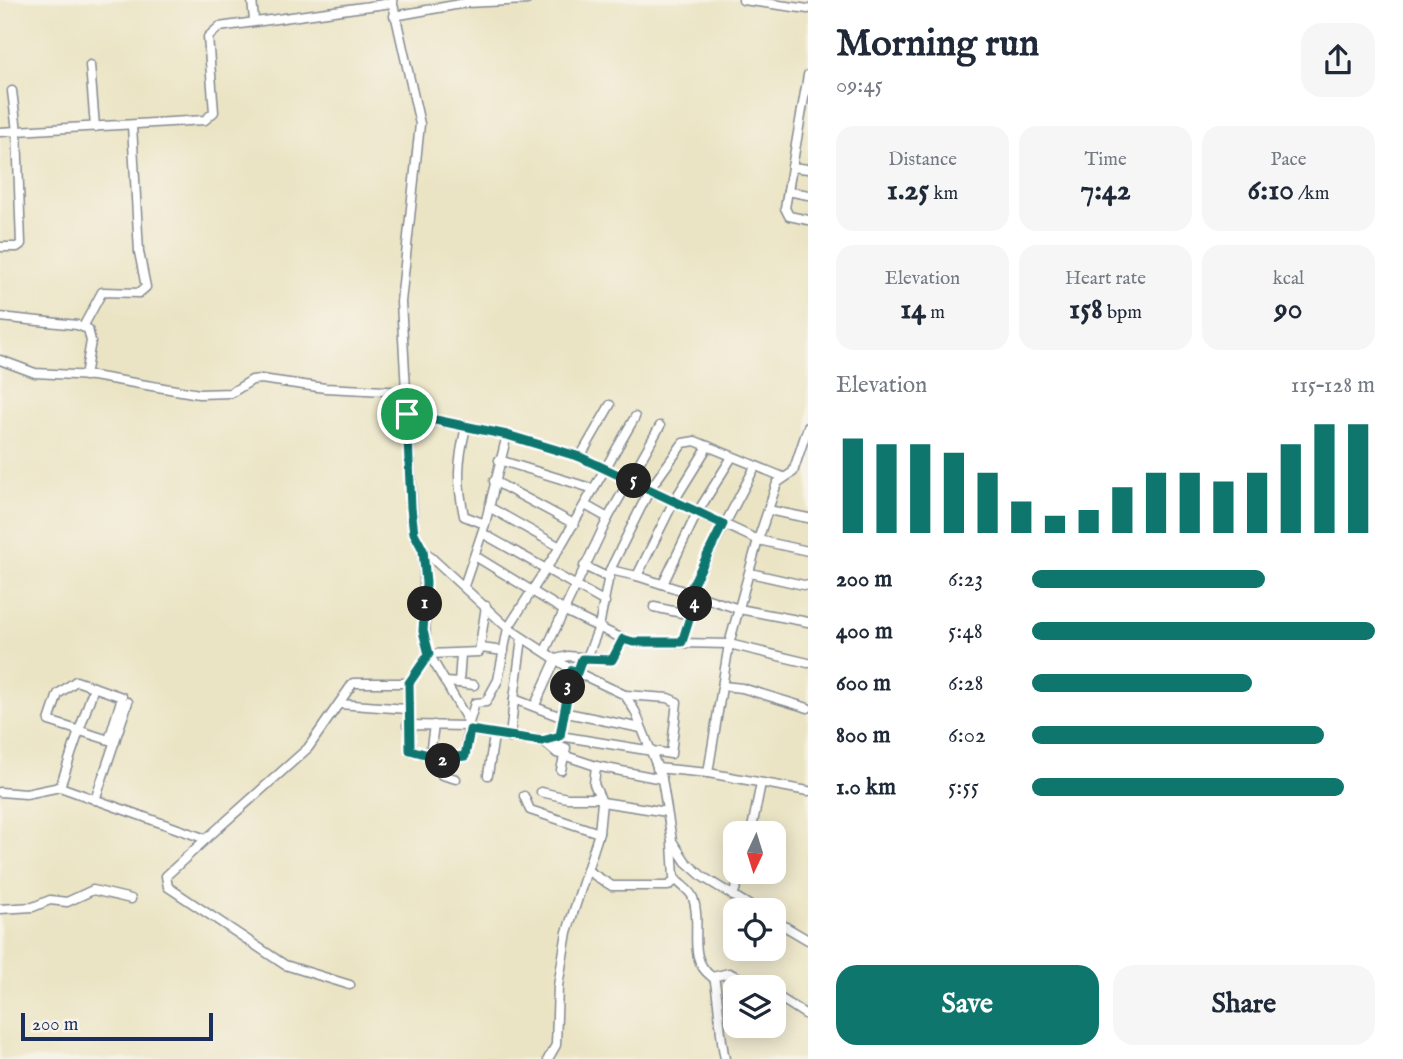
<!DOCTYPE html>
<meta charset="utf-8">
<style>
body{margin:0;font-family:"IM FELL English",serif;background:#f6f6f7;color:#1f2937;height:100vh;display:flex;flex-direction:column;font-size:26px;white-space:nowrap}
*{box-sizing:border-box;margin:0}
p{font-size:23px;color:#747a83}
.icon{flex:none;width:38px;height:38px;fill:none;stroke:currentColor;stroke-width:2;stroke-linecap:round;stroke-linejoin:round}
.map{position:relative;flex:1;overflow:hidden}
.panel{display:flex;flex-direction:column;background:#fff;width:595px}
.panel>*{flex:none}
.needle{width:46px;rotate:184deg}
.controls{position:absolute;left:723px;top:821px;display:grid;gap:14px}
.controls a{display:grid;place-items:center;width:63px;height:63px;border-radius:14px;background:#fff;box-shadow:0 4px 18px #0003;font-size:35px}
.scale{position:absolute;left:21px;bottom:18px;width:192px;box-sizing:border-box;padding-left:7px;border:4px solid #1b2f5e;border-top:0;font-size:19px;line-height:24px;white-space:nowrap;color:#1b2f5e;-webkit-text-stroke:5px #f7f3e8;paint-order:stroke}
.pin{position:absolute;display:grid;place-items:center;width:60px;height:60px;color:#fff;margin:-30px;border:4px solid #fff;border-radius:50%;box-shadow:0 2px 7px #0007}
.km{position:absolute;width:35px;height:35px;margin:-18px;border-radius:50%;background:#222;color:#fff;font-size:19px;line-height:35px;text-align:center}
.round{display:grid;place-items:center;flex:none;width:74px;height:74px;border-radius:21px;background:#f6f6f7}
.headline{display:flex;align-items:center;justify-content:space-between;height:119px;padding:0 28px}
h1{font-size:38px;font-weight:800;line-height:52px}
.figures{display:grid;grid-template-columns:repeat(3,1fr);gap:10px;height:119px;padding:7px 28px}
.figures div{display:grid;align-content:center;border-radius:18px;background:#f6f6f7;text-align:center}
.figures b{font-size:30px;font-weight:800}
.figures small{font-size:19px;font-weight:400}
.figures p{font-size:19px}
.chart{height:196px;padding:14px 28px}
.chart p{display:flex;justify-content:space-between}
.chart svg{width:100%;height:126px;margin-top:7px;stroke:#0f766e;stroke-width:6}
.cta{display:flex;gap:14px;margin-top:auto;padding:14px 28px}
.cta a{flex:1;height:80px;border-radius:21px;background:#0f766e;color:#fff;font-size:28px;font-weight:800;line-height:80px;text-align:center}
.cta a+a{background:#f6f6f7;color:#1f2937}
ul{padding:0 28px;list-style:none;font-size:23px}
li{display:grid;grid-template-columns:112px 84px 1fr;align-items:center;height:52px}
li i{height:18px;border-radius:9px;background:#0f766e}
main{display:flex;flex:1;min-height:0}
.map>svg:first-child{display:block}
</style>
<main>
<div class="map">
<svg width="808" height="1059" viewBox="0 0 808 1059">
<rect width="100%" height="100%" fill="#f7f3e8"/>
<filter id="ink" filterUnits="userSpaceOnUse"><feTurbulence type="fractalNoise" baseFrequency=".0143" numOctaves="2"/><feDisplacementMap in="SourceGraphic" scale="14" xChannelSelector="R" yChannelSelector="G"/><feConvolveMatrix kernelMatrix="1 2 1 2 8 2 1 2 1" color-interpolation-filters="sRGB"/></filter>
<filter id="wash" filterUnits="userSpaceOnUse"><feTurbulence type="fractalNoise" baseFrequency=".00686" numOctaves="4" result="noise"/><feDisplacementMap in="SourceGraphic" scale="28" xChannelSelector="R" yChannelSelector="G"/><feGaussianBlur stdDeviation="1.57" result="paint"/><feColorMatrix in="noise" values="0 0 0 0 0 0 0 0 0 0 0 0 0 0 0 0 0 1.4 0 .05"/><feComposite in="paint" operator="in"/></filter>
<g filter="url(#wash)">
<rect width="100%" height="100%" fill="#ebe4c4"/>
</g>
<g filter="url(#ink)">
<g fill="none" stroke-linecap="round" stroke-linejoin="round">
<!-- minor casing -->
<g stroke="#838a91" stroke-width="11">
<g id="minor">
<path d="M252,0L254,20"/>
<path d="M392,0L420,124L401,302L414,533L423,550L508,628L572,670L625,695L635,711L662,779L672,841L686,862L703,877L757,910"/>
<path d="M743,0L808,9"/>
<path d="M394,16L466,3L527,0"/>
<path d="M90,65L95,127"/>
<path d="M808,75L785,208L789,216L808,220"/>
<path d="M0,132L205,120L214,112L208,37L219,27L392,3"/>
<path d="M792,167L808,169"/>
<path d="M788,191L808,195"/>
<path d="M0,247H17L21,244L17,131L12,91"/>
<path d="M0,317L77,325L88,329L91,341L85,376"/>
<path d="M83,327L102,292L139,293L146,287L139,252L132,125"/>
<path d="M0,360L35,373L93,376L199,394L231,393L252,380L261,379L325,388L406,392"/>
<path d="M407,414L507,435L580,457L758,540L808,551"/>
<path d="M466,427C457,464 457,481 464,516L485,524"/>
<path d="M580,457L610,405"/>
<path d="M499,460L594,489"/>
<path d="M494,481L574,524"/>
<path d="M585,505L608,518"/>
<path d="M489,507L560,547"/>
<path d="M768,510L808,518"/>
<path d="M482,533L605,602"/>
<path d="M423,550L426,646L429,654L469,723L465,756L450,761L410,750L409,683L429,654L479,652L486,606"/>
<path d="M475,556L563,610L629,642L729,644L808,663"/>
<path d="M584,566L609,578"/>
<path d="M610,570L637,576L739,609L808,622"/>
<path d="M750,573L808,586"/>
<path d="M637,576L674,501L708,446"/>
<path d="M663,584L697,513L732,457"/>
<path d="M464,586L485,524L507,435"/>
<path d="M689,592L755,467"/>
<path d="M654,607L691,615"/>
<path d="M522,638L514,699L561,717"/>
<path d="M682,642L697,595"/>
<path d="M481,648L504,651"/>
<path d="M545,651L608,518L660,426"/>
<path d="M586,660L599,627L610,570L650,489L683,443L695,441L783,477"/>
<path d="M572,670L557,753L596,766L662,779"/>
<path d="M445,682L459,683L461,654"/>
<path d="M459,683L474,685"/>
<path d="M723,686L742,688L808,708"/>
<path d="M339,704L407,709"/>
<path d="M535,705L556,659L568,656L612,660L623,639"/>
<path d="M562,712L641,728"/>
<path d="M469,723L475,703L486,702L498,680L508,628L560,547L635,417"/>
<path d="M407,725L469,726"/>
<path d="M470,731L543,741L557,753"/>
<path d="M510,738L514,699"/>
<path d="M109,740L122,697L76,681L58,694L49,721L115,742"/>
<path d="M543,741L560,736L671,754L677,702L668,698L625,695"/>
<path d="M558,745L566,748L561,770"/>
<path d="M430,754L434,725"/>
<path d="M440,760L442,775L456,779"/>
<path d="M657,768L708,773L808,791"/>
<path d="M708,773L729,644L758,540L777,483L793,472L808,427"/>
<path d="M488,775L494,736"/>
<path d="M60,787L94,687"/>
<path d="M0,792L26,794L60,787L206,839L308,748L353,683H409"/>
<path d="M541,792L567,798H600"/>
<path d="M524,796L530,810L599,833"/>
<path d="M95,800L128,702"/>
<path d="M602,802L667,812"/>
<path d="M751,833L761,783"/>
<path d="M206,839L166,876L168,887L285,965L350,985"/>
<path d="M672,843L674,877C679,885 690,889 693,898C703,925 685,957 712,977L729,973L759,987"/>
<path d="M588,871L612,886H668L676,880"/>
<path d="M733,896L741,872"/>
<path d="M0,909L33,907L50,900L67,902L93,890L131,899"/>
<path d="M774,920L808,940"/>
<path d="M714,977C720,1005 719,1032 725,1059"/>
<path d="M774,994L808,1016"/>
<path d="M548,1059L556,1045L558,986L567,932L599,833L602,802L594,784L596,766"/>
</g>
</g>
<!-- minor -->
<use href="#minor" stroke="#fff" stroke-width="8"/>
</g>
</g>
<g fill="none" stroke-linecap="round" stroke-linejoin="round" filter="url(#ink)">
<!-- route casing -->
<g stroke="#fff" stroke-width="14">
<path id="route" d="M407,414L507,435L580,457L723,524L689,592L697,595L682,642H633L623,639L612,660L582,659L577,673L572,670L560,736L542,741L470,730L465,756L456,757L451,761L410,750L409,683L429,654L423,631L426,583L423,550L414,533L411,508Z"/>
</g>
<!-- route -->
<use href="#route" stroke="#0f766e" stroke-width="9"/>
</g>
</svg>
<div class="controls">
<a><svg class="needle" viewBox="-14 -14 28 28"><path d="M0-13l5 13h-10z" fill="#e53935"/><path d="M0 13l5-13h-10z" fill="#747a83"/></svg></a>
<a><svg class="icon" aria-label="locate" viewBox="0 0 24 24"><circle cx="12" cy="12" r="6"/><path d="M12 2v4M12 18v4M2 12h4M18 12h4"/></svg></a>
<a><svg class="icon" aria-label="layers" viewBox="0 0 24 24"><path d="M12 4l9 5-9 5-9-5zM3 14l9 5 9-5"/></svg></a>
</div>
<div class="scale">200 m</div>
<div class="pin" style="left:407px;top:414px;background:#1e9e55"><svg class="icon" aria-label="arrive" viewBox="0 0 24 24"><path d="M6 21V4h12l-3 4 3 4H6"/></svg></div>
<b class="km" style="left:425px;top:604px">1</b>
<b class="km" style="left:443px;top:761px">2</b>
<b class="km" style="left:568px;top:687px">3</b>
<b class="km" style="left:695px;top:604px">4</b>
<b class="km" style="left:634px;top:481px">5</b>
</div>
<section class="panel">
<div class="headline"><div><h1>Morning run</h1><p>09:45</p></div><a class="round"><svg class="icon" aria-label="share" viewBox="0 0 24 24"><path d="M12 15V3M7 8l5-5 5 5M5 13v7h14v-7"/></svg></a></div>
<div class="figures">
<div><p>Distance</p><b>1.25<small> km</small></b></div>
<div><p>Time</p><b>7:42</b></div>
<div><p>Pace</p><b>6:10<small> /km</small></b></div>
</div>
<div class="figures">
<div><p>Elevation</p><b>14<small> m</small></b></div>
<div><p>Heart rate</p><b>158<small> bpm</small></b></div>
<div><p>kcal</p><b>90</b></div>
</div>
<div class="chart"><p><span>Elevation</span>115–128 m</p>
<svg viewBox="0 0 160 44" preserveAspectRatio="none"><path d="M5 44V11M15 44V13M25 44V13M35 44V16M45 44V23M55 44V33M65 44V38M75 44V36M85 44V28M95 44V23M105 44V23M115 44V26M125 44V23M135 44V13M145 44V6M155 44V6"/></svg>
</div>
<ul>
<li><b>200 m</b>6:23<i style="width:68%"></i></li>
<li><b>400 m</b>5:48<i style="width:100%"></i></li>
<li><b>600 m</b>6:28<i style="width:64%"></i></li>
<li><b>800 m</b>6:02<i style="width:85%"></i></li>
<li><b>1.0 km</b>5:55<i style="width:91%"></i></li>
</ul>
<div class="cta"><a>Save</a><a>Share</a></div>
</section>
</main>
